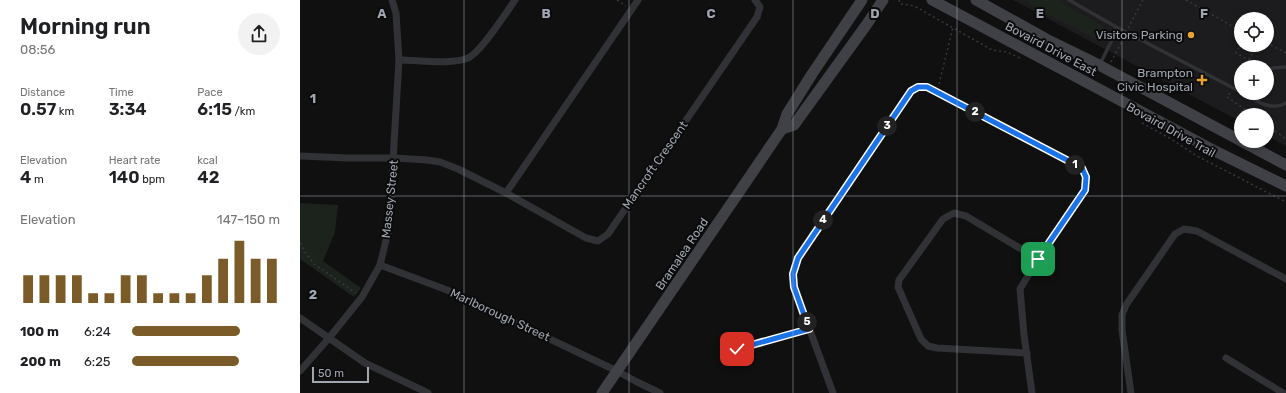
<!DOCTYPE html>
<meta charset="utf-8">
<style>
body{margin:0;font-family:Rubik,sans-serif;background:#f2f2f2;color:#202124;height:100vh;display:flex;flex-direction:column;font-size:15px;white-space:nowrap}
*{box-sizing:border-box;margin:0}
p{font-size:13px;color:#757577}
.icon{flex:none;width:22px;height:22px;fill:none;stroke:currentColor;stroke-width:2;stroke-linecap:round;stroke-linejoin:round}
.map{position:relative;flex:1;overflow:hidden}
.drawer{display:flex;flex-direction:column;background:#fff;width:300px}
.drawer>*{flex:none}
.buttons{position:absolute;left:934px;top:12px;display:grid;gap:8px}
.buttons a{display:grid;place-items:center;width:40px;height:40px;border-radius:50%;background:#fff;box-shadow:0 2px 6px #0003;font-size:20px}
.scale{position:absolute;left:12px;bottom:10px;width:57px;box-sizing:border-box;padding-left:4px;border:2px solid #a1a7b1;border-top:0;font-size:11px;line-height:14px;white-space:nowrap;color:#a1a7b1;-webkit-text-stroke:3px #0b0b0c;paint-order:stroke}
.pin{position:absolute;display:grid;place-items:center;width:34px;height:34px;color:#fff;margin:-17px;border-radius:8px;box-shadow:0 2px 6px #0006}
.km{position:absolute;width:20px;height:20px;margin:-10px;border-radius:50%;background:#222;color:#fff;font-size:11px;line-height:20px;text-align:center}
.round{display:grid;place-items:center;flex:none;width:42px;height:42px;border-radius:21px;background:#f2f2f2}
.headline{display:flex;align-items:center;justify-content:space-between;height:68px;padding:0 20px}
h1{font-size:22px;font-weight:600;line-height:30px}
.stats{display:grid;grid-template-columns:repeat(3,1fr);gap:6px;height:68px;padding:4px 20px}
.stats div{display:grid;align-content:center}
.stats b{font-size:17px;font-weight:600}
.stats small{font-size:11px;font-weight:400}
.stats p{font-size:11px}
.chart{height:112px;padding:8px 20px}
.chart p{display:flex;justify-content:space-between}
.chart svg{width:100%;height:72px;margin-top:4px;stroke:#7b5b28;stroke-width:6}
ul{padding:0 20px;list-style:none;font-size:13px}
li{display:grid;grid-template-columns:64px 48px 1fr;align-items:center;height:30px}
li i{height:10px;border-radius:5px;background:#7b5b28}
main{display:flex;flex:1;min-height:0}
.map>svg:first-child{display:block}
</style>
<main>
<section class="drawer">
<div class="headline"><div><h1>Morning run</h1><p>08:56</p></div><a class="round"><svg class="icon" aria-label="share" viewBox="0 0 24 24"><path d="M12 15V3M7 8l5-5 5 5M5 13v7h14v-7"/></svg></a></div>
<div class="stats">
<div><p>Distance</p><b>0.57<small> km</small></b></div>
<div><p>Time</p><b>3:34</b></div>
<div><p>Pace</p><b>6:15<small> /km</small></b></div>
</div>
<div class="stats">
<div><p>Elevation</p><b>4<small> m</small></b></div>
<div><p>Heart rate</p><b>140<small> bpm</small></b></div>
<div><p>kcal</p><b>42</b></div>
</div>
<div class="chart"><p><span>Elevation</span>147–150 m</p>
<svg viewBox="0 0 160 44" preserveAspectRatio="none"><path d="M5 44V27M15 44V27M25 44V27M35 44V27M45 44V38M55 44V38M65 44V27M75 44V27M85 44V38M95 44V38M105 44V38M115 44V27M125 44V17M135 44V6M145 44V17M155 44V17"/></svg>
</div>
<ul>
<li><b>100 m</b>6:24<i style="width:73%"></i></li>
<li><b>200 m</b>6:25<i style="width:72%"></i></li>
</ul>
</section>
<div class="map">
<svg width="986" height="393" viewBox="0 0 986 393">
<rect width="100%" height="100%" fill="#101011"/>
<!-- built -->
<path fill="#1c1c1e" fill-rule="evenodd" d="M713,0H986V146L967,136V115H941V122ZM941,19H967V45H941ZM941,67H967V93H941Z"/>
<!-- green -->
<g fill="#1c231d">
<path d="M727,0H760L764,4L799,24L807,30L802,42L735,8Z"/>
<path d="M0,203L38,205L35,232L23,261L61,288L54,297L0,259Z"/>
</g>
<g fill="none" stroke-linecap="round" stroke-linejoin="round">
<!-- path -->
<g stroke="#37393d" stroke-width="1.5" stroke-dasharray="2 3" stroke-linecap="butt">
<path d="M317,0L326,6"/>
<path d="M599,0L600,4L610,5L616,7L692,50L707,52L722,59"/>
<path d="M886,0L941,31"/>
<path d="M828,28L843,0"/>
<path d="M941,43L936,53L949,60L945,67"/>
<path d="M971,45L986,53"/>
<path d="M949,60L952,54"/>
<path d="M811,62L824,37"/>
<path d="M936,82L940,75"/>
<path d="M639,84L653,27"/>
<path d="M930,93L927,97L953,115"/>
<path d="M842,123L871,139L897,156L986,202"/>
<path d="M967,125L986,139"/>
<path d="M967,136L971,128"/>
<path d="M0,243L5,252L14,264L56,293"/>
</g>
<!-- service -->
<g stroke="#313236" stroke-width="3.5">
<path d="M769,0L818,28L941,92"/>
<path d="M800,64L818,28"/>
<path d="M967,70L973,68L986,67"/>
<path d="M942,93C955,100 971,112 986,103"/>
<path d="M955,93L957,101"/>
</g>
<!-- minor -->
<g stroke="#313236" stroke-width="7">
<path d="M99,60C118,60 151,65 168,58C181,52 206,13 215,0"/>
<path d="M0,156L48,158H94L127,160L140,162L158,169L206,193L286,238L298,241L308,234L457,17L460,7L455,0"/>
<path d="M206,193L338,0"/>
<path d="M80,265L147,290L317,371L337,382L360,393"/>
<path d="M0,318L65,363L128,393"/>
<path d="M437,349L509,329"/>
<path d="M727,353L637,348L628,346L621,339L598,287L599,280L643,219L654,213L666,216L738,259"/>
<path d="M926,358L983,393"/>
<path d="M0,371L29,338L62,297L80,265L89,228L99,60L96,13L92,0"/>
<path d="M533,393L494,287L493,274L497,258L611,91L618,87H627L782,168L785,177V190L738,259L720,289L724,335L732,393"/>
<path d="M831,393L822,330V315L826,305L875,234L884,229L897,231L986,279"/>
</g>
<!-- secondary -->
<g stroke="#3f4146" stroke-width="11">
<path d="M632,0L917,152L986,186"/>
<path d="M676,0L750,41L799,65L986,165"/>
<path d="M482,129L494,125L567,24L583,0"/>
<path d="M302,393L482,129L487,114L512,74L562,0"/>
</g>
</g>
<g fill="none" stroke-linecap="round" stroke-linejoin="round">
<!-- route casing -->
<g stroke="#fff" stroke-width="8">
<path id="route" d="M437,349L509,329L494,287L493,274L498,258L611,91L618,87H627L782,168L786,177L785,190L738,259"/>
</g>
<!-- route -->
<use href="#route" stroke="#1a73e8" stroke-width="5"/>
</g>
<!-- grid -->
<path fill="none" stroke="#a1a7b1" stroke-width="1" stroke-opacity="0.55" d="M164,0V393M329,0V393M493,0V393M657,0V393M822,0V393M0,196H986"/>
<!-- markers -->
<g fill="#eba22e" stroke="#0b0b0c" stroke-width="1.5">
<circle cx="891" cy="35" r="4"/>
<path d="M900 74h4v4h4v4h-4v4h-4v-4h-4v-4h4z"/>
</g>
<g text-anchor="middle" stroke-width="4" stroke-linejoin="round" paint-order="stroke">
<!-- poi labels -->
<g font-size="12" fill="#a1a7b1" stroke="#0b0b0c" text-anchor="end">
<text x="883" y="39">Visitors Parking</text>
<text x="893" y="77">Brampton<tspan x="893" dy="14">Civic Hospital</tspan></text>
</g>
<!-- street labels -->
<g font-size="12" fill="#a1a7b1" stroke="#0b0b0c">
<text transform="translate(751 49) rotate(28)" y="4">Bovaird Drive East</text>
<text transform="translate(871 130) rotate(29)" y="4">Bovaird Drive Trail</text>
<text transform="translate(355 165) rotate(-55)" y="4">Mancroft Crescent</text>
<text transform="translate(90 199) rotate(-84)" y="4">Massey Street</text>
<text transform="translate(382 254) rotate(-56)" y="4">Bramalea Road</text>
<text transform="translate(200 315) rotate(25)" y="4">Marlborough Street</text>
</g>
</g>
<g font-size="13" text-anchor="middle" font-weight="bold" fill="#a1a7b1" stroke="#0b0b0c" stroke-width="4" stroke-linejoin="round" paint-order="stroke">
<text x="82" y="18">A</text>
<text x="246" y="18">B</text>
<text x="411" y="18">C</text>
<text x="575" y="18">D</text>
<text x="740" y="18">E</text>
<text x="904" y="18">F</text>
<text x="13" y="103">1</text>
<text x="13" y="299">2</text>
</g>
</svg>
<div class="buttons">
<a><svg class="icon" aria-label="locate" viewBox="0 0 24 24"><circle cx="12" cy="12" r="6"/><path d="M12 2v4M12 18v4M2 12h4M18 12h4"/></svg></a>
<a>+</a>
<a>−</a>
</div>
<div class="scale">50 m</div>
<div class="pin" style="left:738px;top:259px;background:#1e9e55"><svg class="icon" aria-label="arrive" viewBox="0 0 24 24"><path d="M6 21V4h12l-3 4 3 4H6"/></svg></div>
<div class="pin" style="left:437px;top:349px;background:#d93025"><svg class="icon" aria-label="check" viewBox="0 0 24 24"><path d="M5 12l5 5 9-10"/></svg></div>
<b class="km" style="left:775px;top:165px">1</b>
<b class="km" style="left:675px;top:112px">2</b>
<b class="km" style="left:587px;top:126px">3</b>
<b class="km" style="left:523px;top:220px">4</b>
<b class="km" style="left:507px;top:322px">5</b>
</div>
</main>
